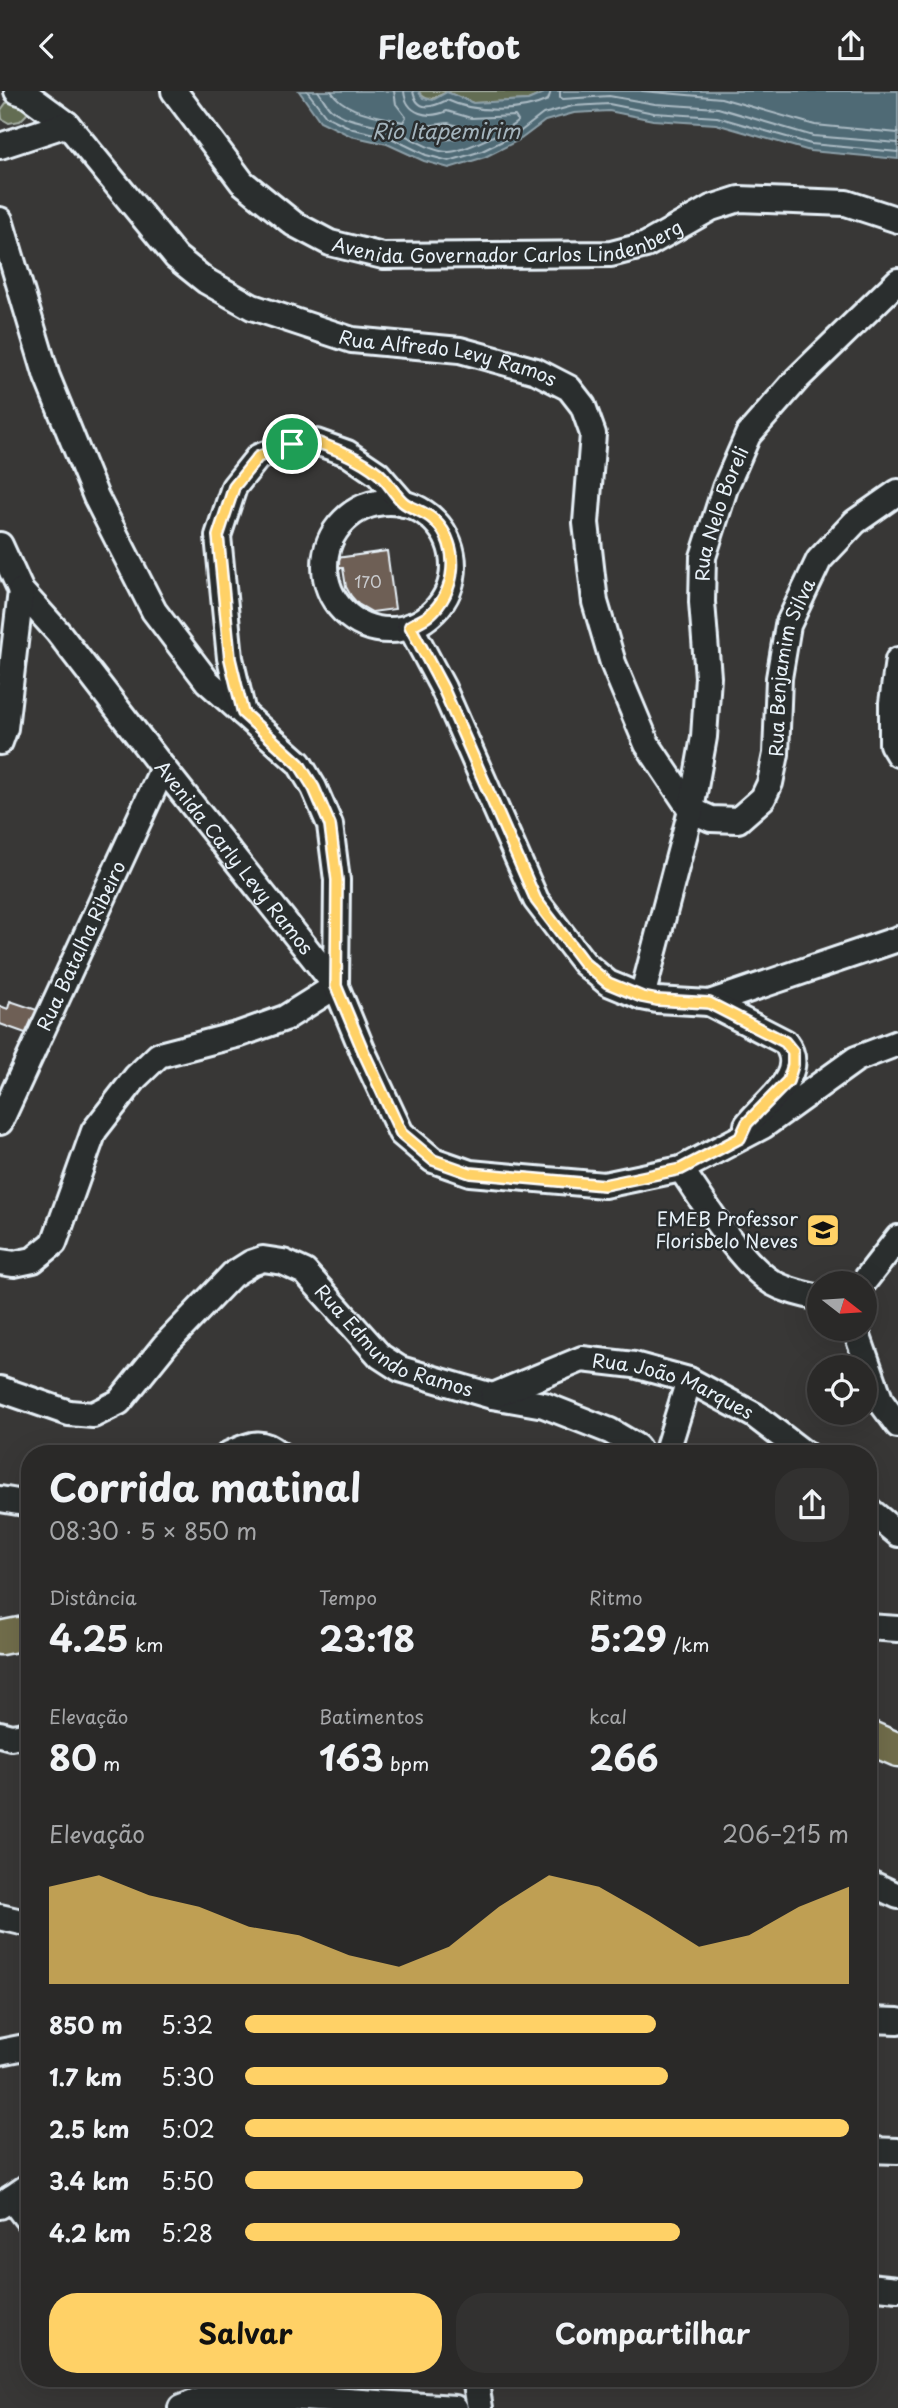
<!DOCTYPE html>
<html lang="pt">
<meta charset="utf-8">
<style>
body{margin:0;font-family:"Playpen Sans",sans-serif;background:#323130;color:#f1f3f6;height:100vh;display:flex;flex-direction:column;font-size:26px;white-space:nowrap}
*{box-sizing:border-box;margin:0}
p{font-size:23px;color:#a5a6a8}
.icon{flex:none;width:38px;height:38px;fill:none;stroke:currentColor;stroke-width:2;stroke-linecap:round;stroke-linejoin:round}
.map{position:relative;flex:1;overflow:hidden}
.drawer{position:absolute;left:21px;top:1354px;width:856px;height:942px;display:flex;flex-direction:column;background:#2a2928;border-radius:28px;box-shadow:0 7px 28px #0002,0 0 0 2px #464545}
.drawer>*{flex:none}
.needle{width:46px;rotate:107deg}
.tools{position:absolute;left:807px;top:1180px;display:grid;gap:14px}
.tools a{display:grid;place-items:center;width:70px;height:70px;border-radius:50%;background:#2a2928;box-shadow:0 7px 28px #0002,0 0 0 2px #464545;font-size:35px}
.pin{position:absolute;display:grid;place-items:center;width:60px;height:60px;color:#fff;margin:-30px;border:4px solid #fff;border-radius:50%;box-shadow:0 2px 7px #0007}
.round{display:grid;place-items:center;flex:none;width:74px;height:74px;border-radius:28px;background:#323130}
.overview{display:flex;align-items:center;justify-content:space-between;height:119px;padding:0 28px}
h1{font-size:38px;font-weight:700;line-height:52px}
.stats{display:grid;grid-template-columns:repeat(3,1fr);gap:10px;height:119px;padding:7px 28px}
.stats div{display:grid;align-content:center}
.stats b{font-size:35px;font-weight:700}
.stats small{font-size:19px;font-weight:400}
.stats p{font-size:19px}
.chart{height:196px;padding:14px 28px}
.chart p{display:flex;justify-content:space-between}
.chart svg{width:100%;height:126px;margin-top:7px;fill:#ffd166;opacity:.7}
.cta{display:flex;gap:14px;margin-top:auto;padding:14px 28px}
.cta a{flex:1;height:80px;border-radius:28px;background:#ffd166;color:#111;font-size:28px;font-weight:700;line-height:80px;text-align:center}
.cta a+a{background:#323130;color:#f1f3f6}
ul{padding:0 28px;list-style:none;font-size:23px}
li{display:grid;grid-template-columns:112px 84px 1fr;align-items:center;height:52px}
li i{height:18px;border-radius:9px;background:#ffd166}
header{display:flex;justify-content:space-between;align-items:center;height:91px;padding:0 28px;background:#2a2928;font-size:32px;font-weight:700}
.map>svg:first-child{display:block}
</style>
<header><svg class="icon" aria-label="back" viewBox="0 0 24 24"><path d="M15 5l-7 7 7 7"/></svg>Fleetfoot<svg class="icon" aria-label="share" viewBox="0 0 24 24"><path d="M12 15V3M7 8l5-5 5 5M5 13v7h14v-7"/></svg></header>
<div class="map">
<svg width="898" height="2317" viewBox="0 0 898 2317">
<rect width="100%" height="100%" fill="#383736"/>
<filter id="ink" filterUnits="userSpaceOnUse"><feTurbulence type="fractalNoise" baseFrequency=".0143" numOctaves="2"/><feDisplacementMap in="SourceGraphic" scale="14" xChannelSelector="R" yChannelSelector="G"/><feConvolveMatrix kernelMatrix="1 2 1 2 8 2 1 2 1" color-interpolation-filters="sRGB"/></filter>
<g filter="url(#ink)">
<!-- green -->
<g fill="#646d53" stroke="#a6afa6" stroke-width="2">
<path d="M418,0H549L528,9L473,12L447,1C434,6 429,14 418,0Z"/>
<path d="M15,11L24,13L27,23L20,30L9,32L2,28L1,19L6,12Z"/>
</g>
<!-- water -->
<path fill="#506a75" stroke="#8da0a9" stroke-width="2" d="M299,0H418L423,7L433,9L447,1L473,12L528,9L549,0H898V68L810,60L716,33L653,29L609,20L574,22L545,30L521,48L485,66L449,77L424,70L387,53L351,45L320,30Z"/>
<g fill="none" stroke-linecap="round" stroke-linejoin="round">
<!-- shore -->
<g stroke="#abbbc4" stroke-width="2">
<path d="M307,0L326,25L353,38L389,46L426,64L449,70L482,60L517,43L543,23L573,15L609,13L654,22L717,26L811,53L898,61"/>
<path d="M318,0C322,5 326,14 331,18C348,32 373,31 393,39C410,45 430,61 449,61C462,61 509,39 518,30L515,25L471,27L447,20C429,28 406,24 404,0"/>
<path d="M331,0C346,23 379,24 403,31L406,26L396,13L394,0"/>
<path d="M413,0C417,22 433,16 447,9C474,22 520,22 548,9L551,0"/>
<path d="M560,0V6L563,8L609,5L655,13L718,17L813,45L898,52"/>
<path d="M642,0L721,7L815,34L898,42"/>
<path d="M448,32L468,38L469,42C453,51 438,51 423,40L425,35Z"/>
</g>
</g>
<!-- building -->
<g fill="#6e5f55" stroke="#e8f1f8" stroke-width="2">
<path d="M387,460L395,518L372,521L358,513L351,505L346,496L343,477H336L337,467Z"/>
<path d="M10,910L40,920L31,944L0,933V915L8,918Z"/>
</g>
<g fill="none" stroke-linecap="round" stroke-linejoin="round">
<!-- minor casing -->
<g stroke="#e8f1f8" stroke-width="30">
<g id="minor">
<path d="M17,0L26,3L67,33"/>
<path id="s1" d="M174,0L242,91L294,133L330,152L383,165L611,163L646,154L711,117L739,108L846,112L898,129"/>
<path id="s2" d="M0,55L67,33L176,166L206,190L252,216L352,249L460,259L536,280L569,297L583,315L593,343L586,432L595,511L613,572L647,653L691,719"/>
<path d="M0,129L47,286L96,406L154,520L207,590L299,672L314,697L330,734L337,789L336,895L285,927L240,943L159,964L136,986L94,1040L54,1152L33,1169L14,1173L0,1171"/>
<circle cx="389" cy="475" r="64"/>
<path id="s3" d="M0,454L21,500L58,541L163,677L336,895L364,963L401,1042L433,1069L470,1082L604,1094L681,1078L763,1035L856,968L898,952"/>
<path d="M410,535L443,597L536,809L584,872L608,892L642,906L657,909L709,912L898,848"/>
<path d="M898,569L892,612V653L898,663"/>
<path d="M243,622L230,567L218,445L234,396L258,366L292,353L316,351L347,362L378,383L404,413"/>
<path d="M0,651L5,637L21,500"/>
<path id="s4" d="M691,719L711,728L738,729L763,707L770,692L776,663L779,587L788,534L819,469L855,431L898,401"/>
<path id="s5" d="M642,906L691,719L704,646L708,586L702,511L703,466L725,397L748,344L798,287L898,190"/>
<path d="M709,912L785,951C810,984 765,1010 747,1034"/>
<path id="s6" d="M0,1031L163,677"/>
<path d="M681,1078C704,1111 739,1171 773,1192C787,1200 803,1203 819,1207"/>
<path d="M863,1192L898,1147"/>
<path d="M855,1237L881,1311L898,1334"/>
<path id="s7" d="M0,1298L69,1322L93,1324L119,1311L165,1254L232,1184L251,1172L263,1168L283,1171L305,1181L380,1265L400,1278L492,1305L544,1314L610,1340L637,1356L641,1363"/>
<path id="s8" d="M493,1305L582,1268L634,1274L689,1289L754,1324L805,1363"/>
<path d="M229,1363C250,1354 260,1347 279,1363"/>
<path d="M666,1363L689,1289"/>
<path d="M0,1408L30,1413"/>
<path d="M868,1418L898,1443"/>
<path d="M868,1536L898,1538"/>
<path d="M0,1643L11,1646L30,1643"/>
<path d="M868,1791L898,1805"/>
<path d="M0,1826L30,1833"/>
<path d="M868,1929L898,1930"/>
<path d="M0,1961L30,1955"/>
<path d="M868,2059L898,2060"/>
<path d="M11,2107L30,2132"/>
<path d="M0,2115L30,2094"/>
<path d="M868,2195L898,2198"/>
<path d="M475,2287L480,2317"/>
<path d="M181,2317L207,2307L270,2305L455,2317"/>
</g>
</g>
<!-- major casing -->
<g stroke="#e8f1f8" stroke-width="37">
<g id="major">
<path d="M0,1547L30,1541"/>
<path d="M868,1646L898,1659"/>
</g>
</g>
<!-- minor -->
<use href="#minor" stroke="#2a2d2e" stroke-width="24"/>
<!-- major -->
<use href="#major" stroke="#716d4b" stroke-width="32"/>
</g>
</g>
<g fill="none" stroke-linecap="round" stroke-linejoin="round" filter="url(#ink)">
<!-- route casing -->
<g stroke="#fff" stroke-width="14">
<path id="route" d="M316,351C338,359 360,367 378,382C388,390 393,402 403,411C411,418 425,420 435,430C461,455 457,502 428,525C423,529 415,532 410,535L443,597L536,809L584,872L608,892L642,906L657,909L709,912L785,951L793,961V974L788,990L747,1032L740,1047L681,1078L604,1094L470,1082L433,1069L401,1042L364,962L336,895L337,789L330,734L314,697L299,673L243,622L230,568L218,445L234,396L258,366L292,353Z"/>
</g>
<!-- route -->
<use href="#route" stroke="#ffd166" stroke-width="9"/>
</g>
<!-- icons -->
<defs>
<g id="school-square" transform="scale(1.75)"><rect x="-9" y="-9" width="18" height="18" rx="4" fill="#ffd166" stroke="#2a2d2e"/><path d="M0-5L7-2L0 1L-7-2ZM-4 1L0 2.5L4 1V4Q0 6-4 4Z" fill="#111"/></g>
</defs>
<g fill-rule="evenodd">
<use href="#school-square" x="823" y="1139"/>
</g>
<g text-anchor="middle" stroke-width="5" stroke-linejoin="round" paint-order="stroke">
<!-- number labels -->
<g font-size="16" fill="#cacccf">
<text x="368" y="497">170</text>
</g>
<!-- street labels -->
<g font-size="19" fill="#e8f1f8" stroke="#2a2d2e">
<text dy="7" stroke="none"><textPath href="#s1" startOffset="402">Avenida Governador Carlos Lindenberg</textPath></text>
<text dy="7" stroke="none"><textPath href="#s2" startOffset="537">Rua Alfredo Levy Ramos</textPath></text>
<text dy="7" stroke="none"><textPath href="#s5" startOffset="494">Rua Nelo Boreli</textPath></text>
<text dy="7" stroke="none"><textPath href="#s4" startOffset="217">Rua Benjamim Silva</textPath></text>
<text dy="7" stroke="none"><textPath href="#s3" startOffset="392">Avenida Carly Levy Ramos</textPath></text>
<text dy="7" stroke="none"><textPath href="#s6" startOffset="194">Rua Batalha Ribeiro</textPath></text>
<text dy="7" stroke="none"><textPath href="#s7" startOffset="492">Rua Edmundo Ramos</textPath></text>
<text dy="7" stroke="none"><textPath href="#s8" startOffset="192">Rua João Marques</textPath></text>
</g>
<!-- poi labels -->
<g font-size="19" fill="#e8f1f8" stroke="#2a2d2e" text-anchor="end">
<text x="798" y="1135">EMEB Professor<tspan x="798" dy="22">Florisbelo Neves</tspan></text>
</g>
<!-- water labels -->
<g font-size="21" font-style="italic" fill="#a4b4bd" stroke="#2a2d2e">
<text x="446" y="48">Rio Itapemirim</text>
</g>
</g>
</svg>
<div class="tools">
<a><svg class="needle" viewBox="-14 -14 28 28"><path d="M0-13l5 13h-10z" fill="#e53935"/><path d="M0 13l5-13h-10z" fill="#a5a6a8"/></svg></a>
<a><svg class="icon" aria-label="locate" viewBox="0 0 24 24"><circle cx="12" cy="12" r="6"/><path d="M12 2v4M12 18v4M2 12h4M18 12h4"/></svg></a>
</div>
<div class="pin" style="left:292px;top:353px;background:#1e9e55"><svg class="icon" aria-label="arrive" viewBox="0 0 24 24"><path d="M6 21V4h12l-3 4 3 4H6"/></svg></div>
<section class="drawer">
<div class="overview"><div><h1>Corrida matinal</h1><p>08:30 · 5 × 850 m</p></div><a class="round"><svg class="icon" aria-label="share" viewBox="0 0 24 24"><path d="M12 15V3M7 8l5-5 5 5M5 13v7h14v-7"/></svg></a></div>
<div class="stats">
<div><p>Distância</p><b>4.25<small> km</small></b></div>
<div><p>Tempo</p><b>23:18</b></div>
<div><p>Ritmo</p><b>5:29<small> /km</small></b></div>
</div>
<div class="stats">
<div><p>Elevação</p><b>80<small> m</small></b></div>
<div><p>Batimentos</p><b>163<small> bpm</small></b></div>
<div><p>kcal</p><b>266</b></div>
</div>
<div class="chart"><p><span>Elevação</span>206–215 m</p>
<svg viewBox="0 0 160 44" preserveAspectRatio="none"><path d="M0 44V10L10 6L20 13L30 17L40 24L50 27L60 34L70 38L80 31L90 17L100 6L110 10L120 20L130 31L140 27L150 17L160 10V44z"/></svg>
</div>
<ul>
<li><b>850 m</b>5:32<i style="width:68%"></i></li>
<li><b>1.7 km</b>5:30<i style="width:70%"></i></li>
<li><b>2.5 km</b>5:02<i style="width:100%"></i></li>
<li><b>3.4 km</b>5:50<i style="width:56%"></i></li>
<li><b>4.2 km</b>5:28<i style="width:72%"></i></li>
</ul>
<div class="cta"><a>Salvar</a><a>Compartilhar</a></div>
</section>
</div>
